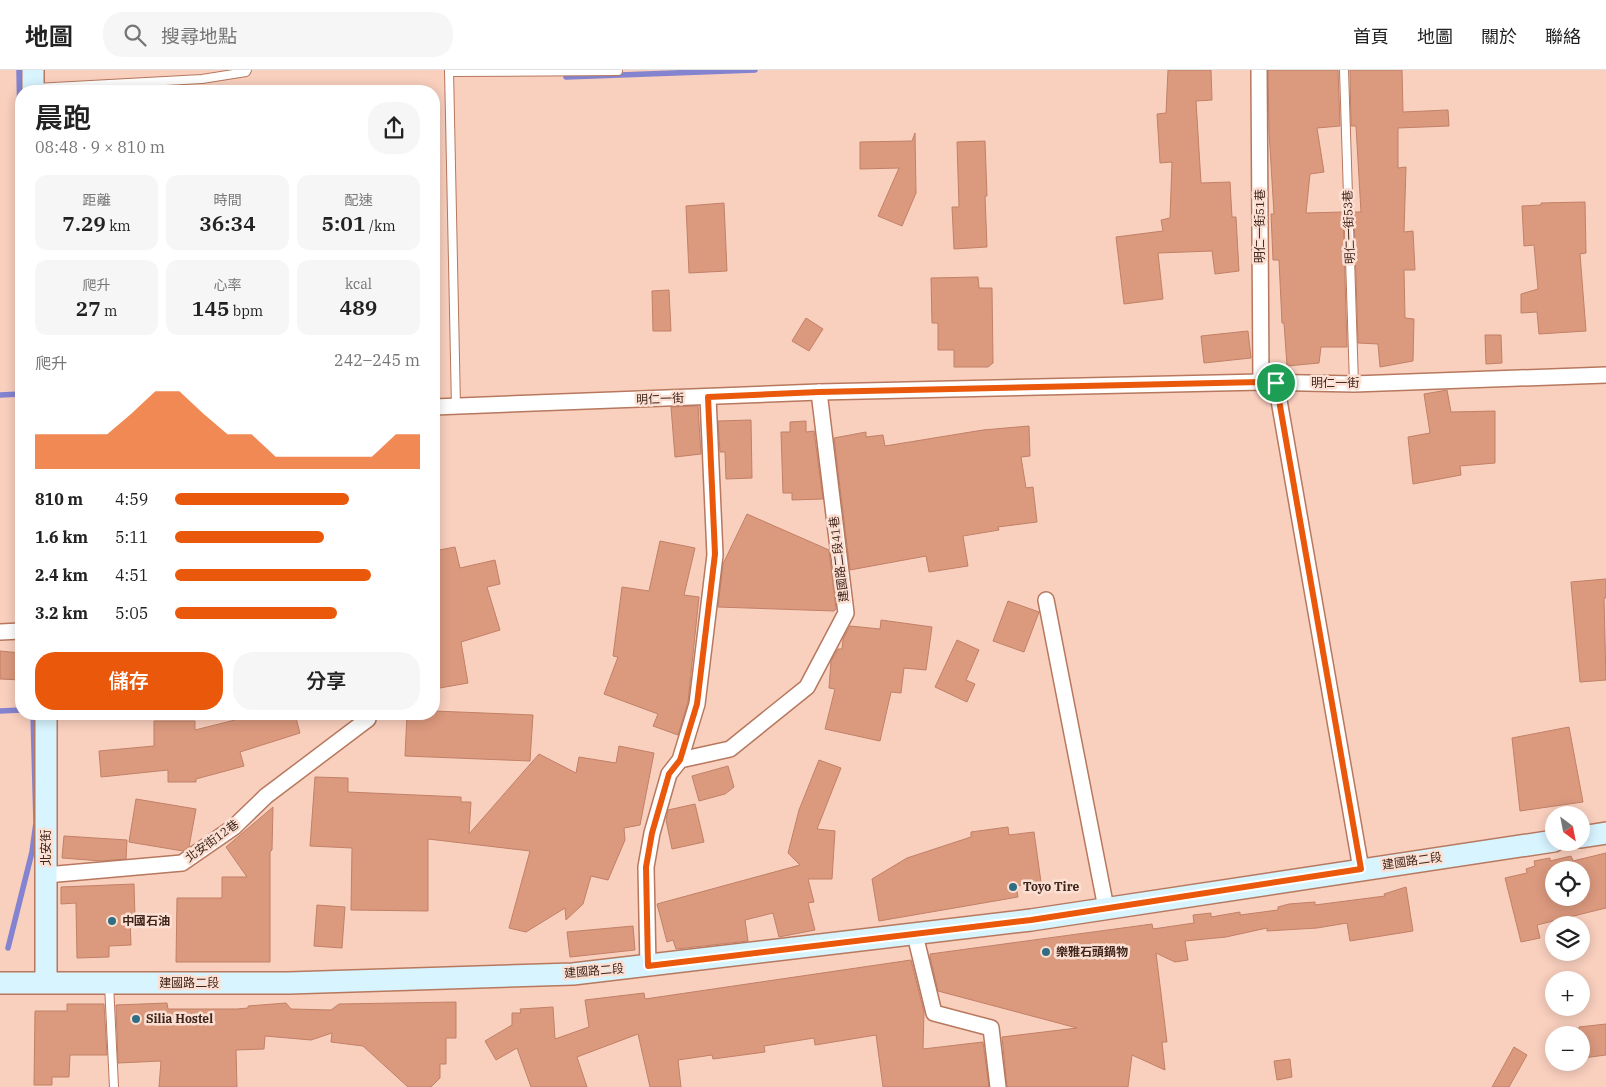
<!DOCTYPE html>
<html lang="zh-TW">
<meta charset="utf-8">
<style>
body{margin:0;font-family:"IBM Plex Serif","Noto Sans TC",serif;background:#f6f6f6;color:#222;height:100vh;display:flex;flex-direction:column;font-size:19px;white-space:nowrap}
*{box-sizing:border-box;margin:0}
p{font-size:16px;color:#767676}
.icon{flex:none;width:28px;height:28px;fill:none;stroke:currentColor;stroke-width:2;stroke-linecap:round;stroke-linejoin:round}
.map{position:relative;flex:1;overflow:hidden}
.panel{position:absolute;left:15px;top:15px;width:425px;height:635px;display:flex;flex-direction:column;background:#fff;border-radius:20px;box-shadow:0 2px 12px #0003}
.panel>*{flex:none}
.needle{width:32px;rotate:148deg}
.buttons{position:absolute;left:1545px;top:736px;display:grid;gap:10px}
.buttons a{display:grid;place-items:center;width:45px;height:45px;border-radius:50%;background:#fff;box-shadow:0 2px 12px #0003;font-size:25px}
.pin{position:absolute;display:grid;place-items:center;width:42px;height:42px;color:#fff;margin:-21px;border:2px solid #fff;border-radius:50%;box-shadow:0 1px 5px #0007}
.round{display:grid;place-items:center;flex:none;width:52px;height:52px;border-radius:20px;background:#f6f6f6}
.overview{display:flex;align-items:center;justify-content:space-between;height:85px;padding:0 20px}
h1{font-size:28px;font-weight:600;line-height:38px}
.figures{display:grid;grid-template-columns:repeat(3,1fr);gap:8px;height:85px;padding:5px 20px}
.figures div{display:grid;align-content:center;border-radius:12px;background:#f6f6f6;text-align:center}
.figures b{font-size:21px;font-weight:600}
.figures small{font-size:14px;font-weight:400}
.figures p{font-size:14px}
.chart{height:140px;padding:10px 20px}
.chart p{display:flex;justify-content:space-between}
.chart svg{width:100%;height:90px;margin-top:5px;fill:#ea580c;opacity:.7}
.button{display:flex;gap:10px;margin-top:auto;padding:10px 20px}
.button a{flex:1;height:58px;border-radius:20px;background:#ea580c;color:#fff;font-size:20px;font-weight:600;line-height:58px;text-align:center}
.button a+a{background:#f6f6f6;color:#222}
ul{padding:0 20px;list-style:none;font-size:16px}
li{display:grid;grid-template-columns:80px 60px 1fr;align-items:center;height:38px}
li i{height:12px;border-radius:6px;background:#ea580c}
header{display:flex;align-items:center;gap:30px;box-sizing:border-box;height:70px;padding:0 25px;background:#fff;border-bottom:1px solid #e0e0e0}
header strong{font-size:24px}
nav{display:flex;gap:28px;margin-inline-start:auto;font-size:18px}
.search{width:350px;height:45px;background:#f6f6f6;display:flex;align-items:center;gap:12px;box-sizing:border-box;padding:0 18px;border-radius:20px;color:#767676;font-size:19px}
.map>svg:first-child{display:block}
</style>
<header>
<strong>地圖</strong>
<div class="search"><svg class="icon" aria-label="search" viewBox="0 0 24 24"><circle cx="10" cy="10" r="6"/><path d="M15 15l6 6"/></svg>搜尋地點</div>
<nav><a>首頁</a><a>地圖</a><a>關於</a><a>聯絡</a></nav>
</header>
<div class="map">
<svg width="1606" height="1017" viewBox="0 0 1606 1017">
<rect width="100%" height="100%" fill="#f9cfbe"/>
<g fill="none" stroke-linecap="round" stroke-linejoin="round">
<!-- stream -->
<g stroke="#8483d0" stroke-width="5.5">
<path d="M19,0L21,108"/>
<path d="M566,7L755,0"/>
<path d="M0,325L21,324"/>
<path d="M0,641L21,640"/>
<path d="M8,878L32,782L36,753L33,644"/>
</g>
</g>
<!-- building -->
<g fill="#db997e" stroke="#c18167" fill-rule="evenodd">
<path d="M1168,0H1211L1212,30L1196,31L1201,113L1230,112L1232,147H1236L1239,201L1215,204L1212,181L1158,183L1163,229L1124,234L1116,167L1163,161L1161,150L1170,148L1172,92L1160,93L1157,44L1166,43Z"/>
<path d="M1268,0H1338L1340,56L1317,58L1324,102L1310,104L1306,143L1343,142L1347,277H1321L1319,293L1287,296L1284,253H1282L1279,190H1273L1271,144H1274L1269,61Z"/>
<path d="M1350,0H1402L1403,42L1448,40L1449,56L1398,58V98L1406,97L1404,162L1413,161L1415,200H1404L1405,248L1414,249L1413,291L1380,297L1378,274L1358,273L1354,142H1361L1356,56H1351Z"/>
<path d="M915,63L916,123L902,156L878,146L899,98L860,99V72L912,71Z"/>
<path d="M985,71L987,126H985L987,177L954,179L952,137H959L957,72Z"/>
<path d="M1585,132L1586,183L1580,184L1586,261L1539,264L1537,242L1521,243V224L1538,219L1534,175L1524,176L1522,136L1541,135V133Z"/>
<path d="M724,133L727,201L689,203L686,136Z"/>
<path d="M978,207L979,218H992L993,293L988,297H954V280H938V253H932L931,208Z"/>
<path d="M669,220L671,261H653L652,221Z"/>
<path d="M806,248L823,259L809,281L792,271Z"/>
<path d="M1248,261L1251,288L1204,293L1201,266Z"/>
<path d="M1485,265H1501L1502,293L1486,294Z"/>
<path d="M1447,320L1451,342L1495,341V393L1460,396L1461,405L1413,414L1408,367L1430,363L1424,324Z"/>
<path d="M698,336L701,384L675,387L671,337Z"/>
<path d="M751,350L752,408L726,409L725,382H720L718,351Z"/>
<path d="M806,351V362L814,361L823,429L792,430V423H783L781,362H790V352Z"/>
<path d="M1029,356L1030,386L1021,387L1026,418L1033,417L1037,452L998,457L999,460L963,466L968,496L929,502L926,486L850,500L834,368L866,362V367L883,365L885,376L983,360Z"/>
<path d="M747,444L829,480L836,539L834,541L718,537L723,494Z"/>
<path d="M660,471L695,478L684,525L699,527L688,632L678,665L653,656L658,644L604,624L618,587L613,586L622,517L649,521Z"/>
<path d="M455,477L460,498L495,490L500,514L487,517L500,560L461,572L468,613L434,619V481Z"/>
<path d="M1606,509V528H1604L1606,610L1580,612L1571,512Z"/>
<path d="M1008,531L1039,542L1024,582L993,571Z"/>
<path d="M881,550L932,557L926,600L904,598L901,623L891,622L880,671L825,659L835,619L829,618L831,591L838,579H842L843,569L850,556L880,559Z"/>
<path d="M957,570L979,580L966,610L975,614L967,632L935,617Z"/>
<path d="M0,581L21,583V610L0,609Z"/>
<path d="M434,641L533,645L530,691L405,686L407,644H434Z"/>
<path d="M234,644H295L300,663L240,682L244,696L196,709V712H168V700L101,707L99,681L154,676V651H195V660L235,650Z"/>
<path d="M1569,657L1583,732L1520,741L1512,668Z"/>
<path d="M619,676L654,683L640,755L624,758L625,770L608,810L591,806L583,834L566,850L565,838L526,862L509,858L530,781L428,769V841L351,840L352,778L310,776L315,707L348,708V722L461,727V732H471L469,764L539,684L576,703L579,687L616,693Z"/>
<path d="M819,690L841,698L817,759L835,761L832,809H808L814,832L808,833L815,860L779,867L773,843L745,850L748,871L676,879L673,870L667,872L657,834L800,795L788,783L799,740Z"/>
<path d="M728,696L734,717L725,724L699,731L692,706Z"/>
<path d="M136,729L196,739L189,777L183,781L129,772Z"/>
<path d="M695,734L704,772L672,779L666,750L668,740Z"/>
<path d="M273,737L272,780L270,782V892H176L177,828H222V807H247L226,777Z"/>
<path d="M1008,757L1009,765L1034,762L1041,812L1016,816L1018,827L879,851L872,809L907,788L971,767V762Z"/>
<path d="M64,766L127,770L126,789L102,791L62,788Z"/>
<path d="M1606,783V838L1537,855L1540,868L1521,872L1505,808L1527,803L1526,799L1535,796L1534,791L1550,788V791L1571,786L1573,791ZM1554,800H1581V828H1554Z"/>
<path d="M134,814L135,848L130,849L131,875L109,876V887L77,888L76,833L61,834V817Z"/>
<path d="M1406,817L1413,861L1350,871L1347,853L1317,858L1267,861V858L1226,867L1185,871L1188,890L1175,892L1156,883L1167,972H1162L1165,1000L1132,985L1128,1017H1007L1002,967L1077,958L938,921L930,887V884L1152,854L1153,859L1194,853L1193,845L1211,843V847L1240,842V845L1278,840V837L1289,834L1315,832V835L1385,826L1384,824Z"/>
<path d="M317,835L345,837L342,878L314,876Z"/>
<path d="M633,856L635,880L570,887L567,862Z"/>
<path d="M911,890L924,942L923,979L983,972L989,1017H883L876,965L815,975L814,968L764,976L765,982L713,989L712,985L678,990L681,1017H650L638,964L577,987L587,1017H531L517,978L496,990L485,971L512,955V943H521L520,939L553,937L555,969L589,957L585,930L644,923L645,929Z"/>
<path d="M456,932V968H446V994H440V1008L431,1017H408L363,976L331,972L332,963L311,970L265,966L264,979L236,980L237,1017H159L161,991L118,993L116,935L167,933L168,939H237L248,938V936L286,933L291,939L331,940L339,934Z"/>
<path d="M67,934H104L107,985H70L69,1007H52V1015H34L35,941H67Z"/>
<path d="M1606,954V985L1583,988L1579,957Z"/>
<path d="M1514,977L1527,985L1509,1017H1492Z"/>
<path d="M1290,989L1292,1007L1277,1010L1274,991Z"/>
</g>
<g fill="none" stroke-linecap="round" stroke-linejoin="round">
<!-- lane casing -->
<g stroke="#b7785e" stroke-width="10">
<g id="lane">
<path d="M449,0L456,337"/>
<path d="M1344,0L1354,314"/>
<path d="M449,2L618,1"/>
<path d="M35,18L202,9L246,2L247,0"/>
<path d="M109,914L114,1017"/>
</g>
</g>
<!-- street casing -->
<g stroke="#b7785e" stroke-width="18">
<g id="street">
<path d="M1259,0L1261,312"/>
<path d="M1276,313L1361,799"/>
<path d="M434,337L819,322L1261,312L1354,314L1606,305"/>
<path d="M1046,530L1106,838"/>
<path d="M0,562L21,561"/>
<path d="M680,690L730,679L807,617L846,543L819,322"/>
<path d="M46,805L182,793L234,757L266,726L368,649V644"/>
<path d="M915,865L934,943L991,958L998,1017"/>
<path d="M648,897L646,797L652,763L669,704L680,690L697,634L715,485L708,327"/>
</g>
</g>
<!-- secondary casing -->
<g stroke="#b7785e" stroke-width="24">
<g id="secondary">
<path d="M33,21V0"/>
<path d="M1581,767L1606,763"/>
<path d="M46,912V644"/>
<path d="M0,913H289L573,904L1031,850L1554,771"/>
</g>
</g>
<!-- lane -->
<use href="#lane" stroke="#fff" stroke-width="8"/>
<!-- street -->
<use href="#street" stroke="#fff" stroke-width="15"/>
<!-- secondary -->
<use href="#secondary" stroke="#d7f4ff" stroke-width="21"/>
</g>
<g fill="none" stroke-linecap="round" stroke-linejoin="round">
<!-- route casing -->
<g stroke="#fff" stroke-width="10">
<path id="route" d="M1261,312L1276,313L1361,799L1031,850L648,896L646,797L652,763L669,704L680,690L697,634L715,484L708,327L819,322Z"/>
</g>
<!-- route -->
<use href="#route" stroke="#ea580c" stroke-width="6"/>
</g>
<!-- markers -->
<g fill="#306e84" stroke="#fce0d4" stroke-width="2">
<circle cx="1013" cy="817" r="5"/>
<circle cx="112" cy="851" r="5"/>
<circle cx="1046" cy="882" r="5"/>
<circle cx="136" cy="949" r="5"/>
</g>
<g text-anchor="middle" stroke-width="5" stroke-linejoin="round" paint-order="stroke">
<!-- street labels -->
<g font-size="12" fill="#3f251a" stroke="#fce0d4">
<text transform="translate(1260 156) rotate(-90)" y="4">明仁一街51巷</text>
<text transform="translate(1349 157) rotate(-92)" y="4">明仁一街53巷</text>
<text x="1335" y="317">明仁一街</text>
<text transform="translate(660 329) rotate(-2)" y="4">明仁一街</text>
<text transform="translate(839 489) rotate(-97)" y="4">建國路二段41巷</text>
<text transform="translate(212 771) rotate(-36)" y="4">北安街12巷</text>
<text transform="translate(46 778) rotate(-90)" y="4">北安街</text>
<text transform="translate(1412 791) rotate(-8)" y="4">建國路二段</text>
<text transform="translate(594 901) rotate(-5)" y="4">建國路二段</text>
<text x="189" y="917">建國路二段</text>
</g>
<!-- poi labels -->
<g font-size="12" font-weight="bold" fill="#3f251a" stroke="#fce0d4" text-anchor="start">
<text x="1023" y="821">Toyo Tire</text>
<text x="122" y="855">中國石油</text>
<text x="1056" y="886">樂雅石頭鍋物</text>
<text x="146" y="953">Silia Hostel</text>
</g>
</g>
</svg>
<div class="buttons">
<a><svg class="needle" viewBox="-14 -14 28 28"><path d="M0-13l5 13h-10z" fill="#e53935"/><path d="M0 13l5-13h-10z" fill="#767676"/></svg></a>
<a><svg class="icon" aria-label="locate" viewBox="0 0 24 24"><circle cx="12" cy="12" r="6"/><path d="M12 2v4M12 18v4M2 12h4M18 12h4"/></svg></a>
<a><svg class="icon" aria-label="layers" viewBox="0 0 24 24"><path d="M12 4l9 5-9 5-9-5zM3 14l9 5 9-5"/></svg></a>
<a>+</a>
<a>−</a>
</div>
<div class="pin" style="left:1276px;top:313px;background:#1e9e55"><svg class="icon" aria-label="arrive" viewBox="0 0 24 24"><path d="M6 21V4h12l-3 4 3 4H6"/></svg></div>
<section class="panel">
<div class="overview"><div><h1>晨跑</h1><p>08:48 · 9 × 810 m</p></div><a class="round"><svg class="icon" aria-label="share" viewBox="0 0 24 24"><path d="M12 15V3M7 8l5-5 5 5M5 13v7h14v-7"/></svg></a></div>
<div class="figures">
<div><p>距離</p><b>7.29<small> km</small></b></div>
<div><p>時間</p><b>36:34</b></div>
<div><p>配速</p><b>5:01<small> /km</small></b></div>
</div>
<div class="figures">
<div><p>爬升</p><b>27<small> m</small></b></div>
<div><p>心率</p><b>145<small> bpm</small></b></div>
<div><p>kcal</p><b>489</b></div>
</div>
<div class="chart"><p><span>爬升</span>242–245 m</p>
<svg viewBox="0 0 160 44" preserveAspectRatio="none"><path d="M0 44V27L10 27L20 27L30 27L40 17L50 6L60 6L70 17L80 27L90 27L100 38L110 38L120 38L130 38L140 38L150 27L160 27V44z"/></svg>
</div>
<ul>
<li><b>810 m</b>4:59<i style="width:71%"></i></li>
<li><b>1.6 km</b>5:11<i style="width:61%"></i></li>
<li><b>2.4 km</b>4:51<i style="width:80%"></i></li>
<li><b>3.2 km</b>5:05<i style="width:66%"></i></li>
</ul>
<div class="button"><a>儲存</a><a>分享</a></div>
</section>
</div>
